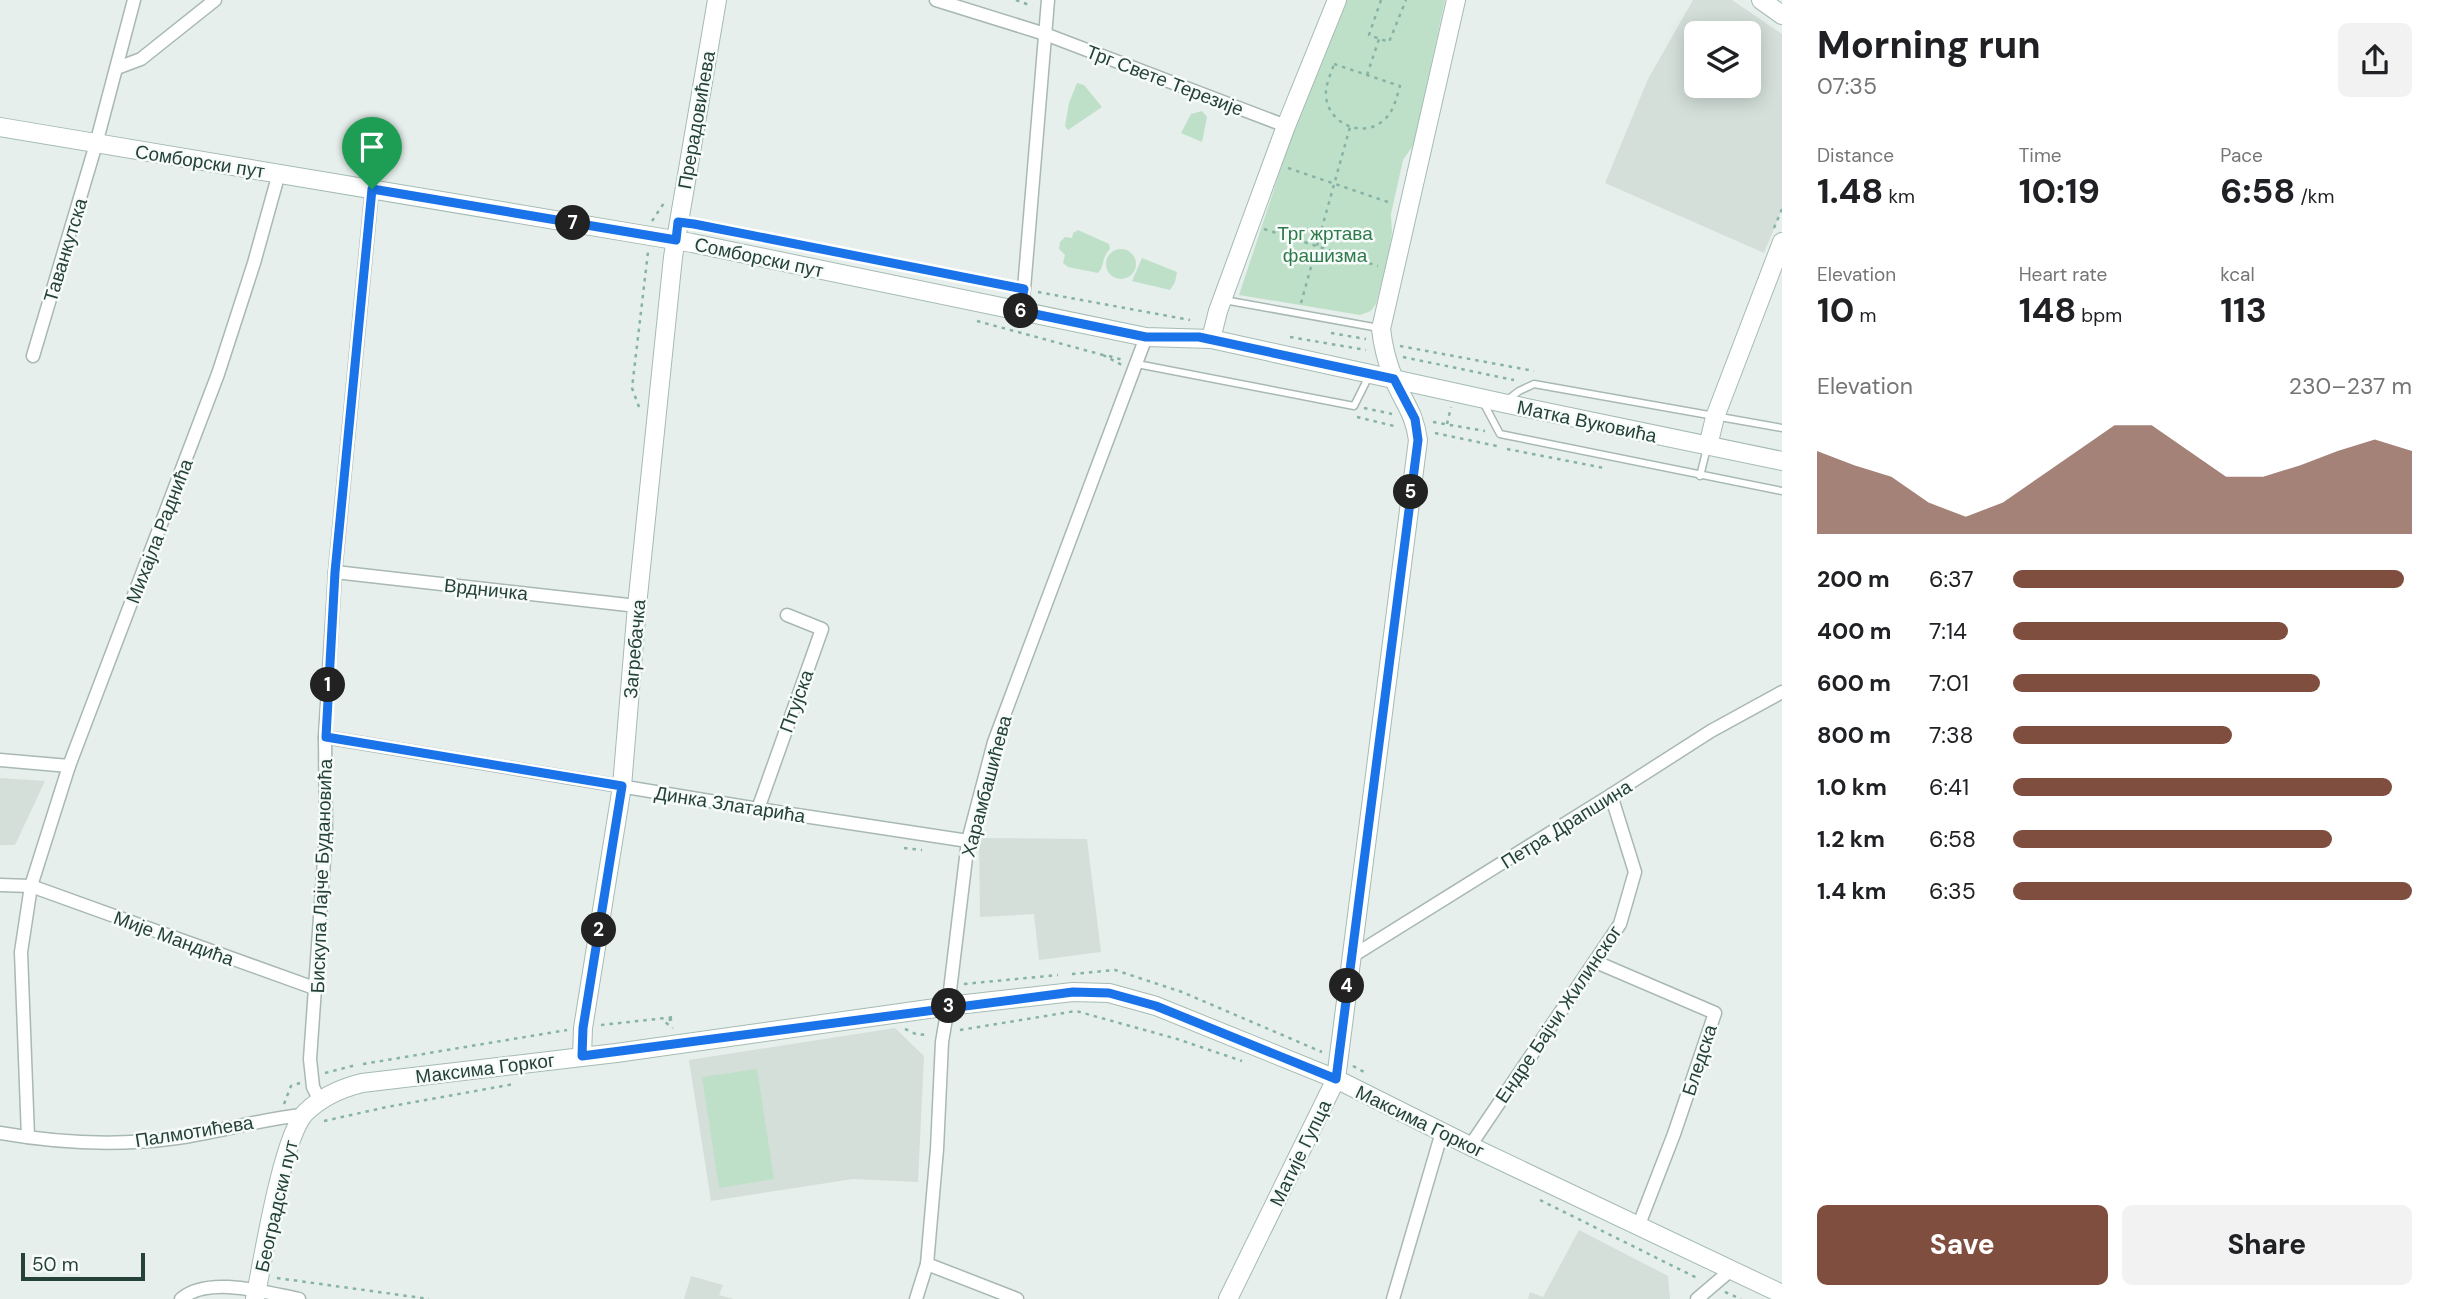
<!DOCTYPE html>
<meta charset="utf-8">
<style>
body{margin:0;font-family:"DM Sans",sans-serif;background:#f2f2f2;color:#202124;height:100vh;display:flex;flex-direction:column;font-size:26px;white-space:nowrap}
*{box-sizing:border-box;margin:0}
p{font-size:23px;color:#757577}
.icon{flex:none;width:38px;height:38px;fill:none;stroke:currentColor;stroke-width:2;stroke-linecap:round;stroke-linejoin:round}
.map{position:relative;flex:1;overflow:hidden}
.panel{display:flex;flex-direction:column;background:#fff;width:665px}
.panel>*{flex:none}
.controls{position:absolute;left:1684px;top:21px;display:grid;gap:14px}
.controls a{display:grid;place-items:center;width:77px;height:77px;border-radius:10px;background:#fff;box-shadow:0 4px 18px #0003;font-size:35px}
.scale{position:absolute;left:21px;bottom:18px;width:124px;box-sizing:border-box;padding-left:7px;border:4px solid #24423a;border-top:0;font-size:19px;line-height:24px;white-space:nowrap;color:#24423a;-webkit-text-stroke:5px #f7fbf9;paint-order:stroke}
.pin{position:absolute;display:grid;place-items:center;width:60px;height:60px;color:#fff;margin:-72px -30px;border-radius:50% 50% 50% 0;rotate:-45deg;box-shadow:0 0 7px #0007}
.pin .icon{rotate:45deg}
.km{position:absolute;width:35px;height:35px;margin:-18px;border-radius:50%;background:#222;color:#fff;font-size:19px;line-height:35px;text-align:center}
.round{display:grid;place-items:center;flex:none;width:74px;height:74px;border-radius:10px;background:#f2f2f2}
.overview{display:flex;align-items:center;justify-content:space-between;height:119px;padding:0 35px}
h1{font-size:38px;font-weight:700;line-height:52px}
.stats{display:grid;grid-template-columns:repeat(3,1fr);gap:10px;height:119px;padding:7px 35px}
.stats div{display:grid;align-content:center}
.stats b{font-size:35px;font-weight:700}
.stats small{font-size:19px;font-weight:400}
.stats p{font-size:19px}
.chart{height:196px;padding:14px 35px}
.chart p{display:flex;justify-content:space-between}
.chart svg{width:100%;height:126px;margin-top:7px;fill:#7f4e3f;opacity:.7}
.primary-button{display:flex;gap:14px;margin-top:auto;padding:14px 35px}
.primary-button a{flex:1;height:80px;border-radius:10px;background:#7f4e3f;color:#fff;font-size:28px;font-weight:700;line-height:80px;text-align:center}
.primary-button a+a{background:#f2f2f2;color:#202124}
ul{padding:0 35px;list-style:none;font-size:23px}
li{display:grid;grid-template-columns:112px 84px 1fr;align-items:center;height:52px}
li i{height:18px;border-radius:9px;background:#7f4e3f}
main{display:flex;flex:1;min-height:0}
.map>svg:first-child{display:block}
</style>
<main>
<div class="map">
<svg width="1782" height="1299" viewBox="0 0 1782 1299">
<rect width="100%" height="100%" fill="#e6efeb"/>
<!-- built -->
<g fill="#d4dfda" fill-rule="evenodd">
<path d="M1693,0H1732L1782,34V209L1764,253L1605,183L1648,79ZM1696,33H1748V86H1696Z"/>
<path d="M0,778L45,781L15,845H0Z"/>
<path d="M979,838L1087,839L1101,952L1039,960L1034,914L980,917Z"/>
<path d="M895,1028L924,1056L918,1182L853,1179L711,1201L689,1060Z"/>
<path d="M1579,1230L1668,1276L1670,1299H1528L1530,1292L1543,1297Z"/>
<path d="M691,1276L723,1285L719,1295L734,1299H684Z"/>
</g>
<!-- green -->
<g fill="#bfe0c8">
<path d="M1346,0H1445L1414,144L1403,160L1391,214L1392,233L1388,257L1376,304L1371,311L1360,315L1239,295L1311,78Z"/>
<path d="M1077,83L1084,85L1102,107L1068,130L1065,126L1069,103Z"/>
<path d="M1202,111L1207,117L1202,142L1181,133L1191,114Z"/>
<path d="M1078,230L1109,244L1110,249C1101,258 1105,266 1098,273L1068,267L1063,263L1065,255L1059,249L1060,242L1065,237L1072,238L1073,233Z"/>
<circle cx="1121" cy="264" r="15"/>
<path d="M1142,258L1177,272L1175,282L1170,290L1132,281Z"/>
<path d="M757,1069L774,1179L719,1188L702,1077Z"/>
</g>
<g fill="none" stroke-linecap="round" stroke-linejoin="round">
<!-- lane casing -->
<g stroke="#a8b8b2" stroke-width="9">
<g id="lane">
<path d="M1224,300L1379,328"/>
<path d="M1137,364L1354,406L1369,376"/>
<path d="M1506,401L1519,391L1534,384L1782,428"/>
<path d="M1483,402L1500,434L1782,491"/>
<path d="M1700,476L1707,448"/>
</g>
</g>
<!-- street casing -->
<g stroke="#a8b8b2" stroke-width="15">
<g id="street">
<path d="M936,0L1045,34L1286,126"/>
<path d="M117,68L141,59L215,0"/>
<path d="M1020,311L1024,289L1048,0"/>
<path d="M33,356L96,144L134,0"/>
<path d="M335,572L637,606"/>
<path d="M325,737L758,809L968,841"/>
<path d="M0,760L69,766"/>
<path d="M758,809L822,629L787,615"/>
<path d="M0,885L31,886L317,989"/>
<path d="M1351,957L1611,795L1711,731L1782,692"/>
<path d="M1596,962L1715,1013L1674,1134L1638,1227"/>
<path d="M320,1101L313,1087L310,1059L326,832L325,737L335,572L372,189"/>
<path d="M0,1133C57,1143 119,1146 177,1138C219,1132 260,1119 303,1115"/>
<path d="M28,1137L21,952L31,886L69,766L218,374L254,263L279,173"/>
<path d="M1470,1146L1620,924L1635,872L1611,795"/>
<path d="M927,1264L1017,1299"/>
<path d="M181,1299C208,1275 267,1293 299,1299"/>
<path d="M916,1299L927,1264L937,1149L942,1042L948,1007L968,841L994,742L1146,337"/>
<path d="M1393,1299L1442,1132"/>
<path d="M1697,1299L1731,1270"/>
</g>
</g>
<!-- secondary casing -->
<g stroke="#a4bbb3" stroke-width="20">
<g id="secondary">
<path d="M1761,0L1782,15"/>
<path d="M0,127L692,243L1146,337L1211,339L1503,403L1782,461"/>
<path d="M1211,339L1218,311L1286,126L1337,0"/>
<path d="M1708,446L1715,417L1782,242"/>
<path d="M582,1056L583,1028L622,786L637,606L673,257L717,0"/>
<path d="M255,1299C263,1260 282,1138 305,1113C320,1098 342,1088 362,1083L616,1053L957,1005L1073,992L1109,993L1156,1006L1336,1079L1470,1146L1782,1294"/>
<path d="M1228,1299L1336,1079L1418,440C1414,411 1403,402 1393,377C1387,362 1383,346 1381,329L1456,0"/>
</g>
</g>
<!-- path -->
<g stroke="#86b3a5" stroke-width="2.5" stroke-dasharray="3.5 5" stroke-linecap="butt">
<path d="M1016,0L1032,6"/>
<path d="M1381,0L1369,35L1389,42L1406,0"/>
<path d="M1334,64L1400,86C1396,99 1394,111 1384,120C1363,139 1328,124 1326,96C1325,85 1331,74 1334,64Z"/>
<path d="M1367,75L1379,39"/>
<path d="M1288,168L1391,203"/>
<path d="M652,221L664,203"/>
<path d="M695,224L1011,286"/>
<path d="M1774,228L1782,209"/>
<path d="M1264,229L1378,266"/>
<path d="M1038,292L1190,320"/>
<path d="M1301,303L1350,127"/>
<path d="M977,321L1103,355"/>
<path d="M1331,333L1366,339"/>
<path d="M1290,337L1366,350"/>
<path d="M1400,346L1534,371"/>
<path d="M1103,355L1122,365"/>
<path d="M1109,356L1123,360"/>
<path d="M1403,357L1514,380"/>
<path d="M639,407L632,388L648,252"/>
<path d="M1364,408L1392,414"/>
<path d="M1357,417L1398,427"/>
<path d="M1433,422L1485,431"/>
<path d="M1447,424L1451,407"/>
<path d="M1435,433L1497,446"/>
<path d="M1507,449L1604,468"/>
<path d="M904,848L922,850"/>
<path d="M1072,974L1115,970L1182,992L1322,1052"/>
<path d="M964,984L1058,975"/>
<path d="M672,1019L665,1022L673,1028"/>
<path d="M601,1025L675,1017"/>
<path d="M905,1029L918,1035L929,1034"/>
<path d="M960,1030L1076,1011L1177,1039L1242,1061"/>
<path d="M363,1064L567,1030"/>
<path d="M1353,1066L1366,1073"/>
<path d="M325,1073L356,1065"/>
<path d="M284,1104L291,1086L300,1083"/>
<path d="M324,1121L387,1107L514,1084"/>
<path d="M1540,1200L1697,1278"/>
<path d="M277,1278L429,1299"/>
<path d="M1725,1292L1741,1299"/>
</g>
<!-- lane -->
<use href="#lane" stroke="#fff" stroke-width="6"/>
<!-- street -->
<use href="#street" stroke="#fff" stroke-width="12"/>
<!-- secondary -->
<use href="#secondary" stroke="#fff" stroke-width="18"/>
</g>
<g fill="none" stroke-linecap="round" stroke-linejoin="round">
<!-- route casing -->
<g stroke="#fff" stroke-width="14">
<path id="route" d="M372,189L676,240L678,222L694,224L1024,289L1020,311L1146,337H1199L1394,379L1415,419L1418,440L1336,1079L1156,1006L1109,993L1073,992L582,1056L583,1028L622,786L326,737L335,572Z"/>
</g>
<!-- route -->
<use href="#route" stroke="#1a73e8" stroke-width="9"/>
</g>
<g text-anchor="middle" stroke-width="5" stroke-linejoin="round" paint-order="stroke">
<!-- street labels -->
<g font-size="19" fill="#24423a" stroke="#f7fbf9">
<text transform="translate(1165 80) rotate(21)" y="7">Трг Свете Терезије</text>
<text transform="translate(696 120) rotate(-80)" y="7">Прерадовићева</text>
<text transform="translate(200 161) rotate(9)" y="7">Сомборски пут</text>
<text transform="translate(65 250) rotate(-73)" y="7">Таванкутска</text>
<text transform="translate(759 257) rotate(12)" y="7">Сомборски пут</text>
<text transform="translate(1587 421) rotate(12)" y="7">Матка Вуковића</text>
<text transform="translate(159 531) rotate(-69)" y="7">Михајла Раднића</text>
<text transform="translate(486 589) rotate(6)" y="7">Врдничка</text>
<text transform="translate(634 649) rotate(-85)" y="7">Загребачка</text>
<text transform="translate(796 701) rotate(-70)" y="7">Птујска</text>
<text transform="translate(986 786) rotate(-75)" y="7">Харамбашићева</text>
<text transform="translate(730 804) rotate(9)" y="7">Динка Златарића</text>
<text transform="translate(1566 824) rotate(-32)" y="7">Петра Драпшина</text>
<text transform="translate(321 876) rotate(-88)" y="7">Бискупа Лајче Будановића</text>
<text transform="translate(174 938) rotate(20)" y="7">Мије Мандића</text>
<text transform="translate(1558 1014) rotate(-56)" y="7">Ендре Бајчи Жилинског</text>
<text transform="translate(1699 1060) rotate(-72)" y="7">Бледска</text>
<text transform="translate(485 1068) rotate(-7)" y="7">Максима Горког</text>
<text transform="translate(1420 1121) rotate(26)" y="7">Максима Горког</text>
<text transform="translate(194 1131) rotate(-9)" y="7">Палмотићева</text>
<text transform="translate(1300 1153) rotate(-64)" y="7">Матије Гупца</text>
<text transform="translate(276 1206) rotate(-77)" y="7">Београдски пут</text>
</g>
<!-- park labels -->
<g font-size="19" fill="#2d7a4b" stroke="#f7fbf9">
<text x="1325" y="240">Трг жртава<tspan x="1325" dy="22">фашизма</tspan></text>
</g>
</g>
</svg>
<div class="controls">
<a><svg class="icon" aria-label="layers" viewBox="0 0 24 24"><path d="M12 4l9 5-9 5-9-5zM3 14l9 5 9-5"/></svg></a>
</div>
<div class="scale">50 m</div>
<div class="pin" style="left:372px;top:189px;background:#1e9e55"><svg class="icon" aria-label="arrive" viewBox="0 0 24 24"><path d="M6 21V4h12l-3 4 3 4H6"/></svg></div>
<b class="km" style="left:328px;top:685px">1</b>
<b class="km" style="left:599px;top:930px">2</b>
<b class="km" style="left:949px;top:1006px">3</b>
<b class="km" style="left:1347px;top:986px">4</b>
<b class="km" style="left:1411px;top:492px">5</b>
<b class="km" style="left:1021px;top:311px">6</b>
<b class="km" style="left:573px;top:223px">7</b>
</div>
<section class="panel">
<div class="overview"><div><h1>Morning run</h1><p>07:35</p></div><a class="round"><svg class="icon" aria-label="share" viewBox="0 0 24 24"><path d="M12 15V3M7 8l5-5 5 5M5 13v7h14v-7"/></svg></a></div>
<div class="stats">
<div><p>Distance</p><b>1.48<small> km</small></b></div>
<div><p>Time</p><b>10:19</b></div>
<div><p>Pace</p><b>6:58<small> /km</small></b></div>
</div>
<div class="stats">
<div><p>Elevation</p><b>10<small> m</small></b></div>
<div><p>Heart rate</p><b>148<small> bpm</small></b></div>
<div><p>kcal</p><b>113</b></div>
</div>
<div class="chart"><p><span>Elevation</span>230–237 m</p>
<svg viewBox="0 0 160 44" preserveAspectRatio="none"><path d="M0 44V15L10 20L20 24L30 33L40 38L50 33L60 24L70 15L80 6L90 6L100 15L110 24L120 24L130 20L140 15L150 11L160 15V44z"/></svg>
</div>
<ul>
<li><b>200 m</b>6:37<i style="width:98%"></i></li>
<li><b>400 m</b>7:14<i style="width:69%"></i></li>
<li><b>600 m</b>7:01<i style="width:77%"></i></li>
<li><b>800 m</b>7:38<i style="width:55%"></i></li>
<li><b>1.0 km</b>6:41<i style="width:95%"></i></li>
<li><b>1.2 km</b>6:58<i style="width:80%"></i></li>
<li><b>1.4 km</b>6:35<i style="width:100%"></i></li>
</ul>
<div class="primary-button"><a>Save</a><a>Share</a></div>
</section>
</main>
